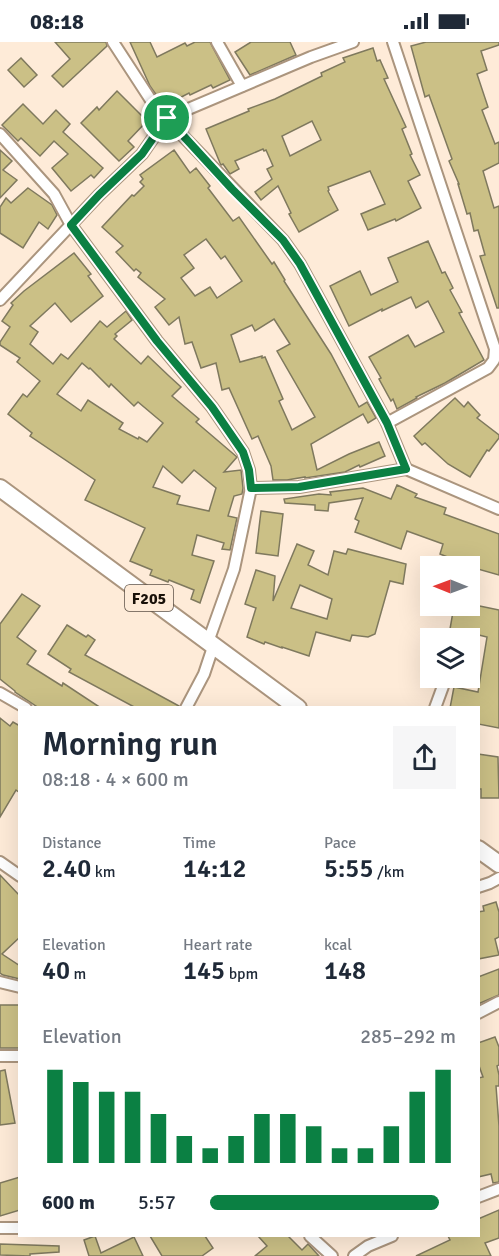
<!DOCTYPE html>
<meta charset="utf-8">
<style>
body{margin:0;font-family:Signika,sans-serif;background:#f6f6f7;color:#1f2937;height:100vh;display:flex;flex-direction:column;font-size:22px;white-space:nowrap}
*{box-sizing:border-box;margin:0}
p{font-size:20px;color:#747a83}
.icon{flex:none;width:33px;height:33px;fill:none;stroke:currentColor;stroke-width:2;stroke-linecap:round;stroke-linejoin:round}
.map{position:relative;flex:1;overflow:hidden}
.side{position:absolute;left:18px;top:664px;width:462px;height:531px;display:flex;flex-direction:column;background:#fff;border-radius:0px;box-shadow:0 6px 24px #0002}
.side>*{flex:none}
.needle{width:39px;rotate:271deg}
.buttons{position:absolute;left:420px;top:514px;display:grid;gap:12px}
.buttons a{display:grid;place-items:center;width:60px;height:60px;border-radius:0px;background:#fff;box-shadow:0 6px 24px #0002;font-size:30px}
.pin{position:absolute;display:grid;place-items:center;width:51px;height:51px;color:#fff;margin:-26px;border:3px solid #fff;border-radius:50%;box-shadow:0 2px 6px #0007}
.round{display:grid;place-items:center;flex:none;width:63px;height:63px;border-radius:0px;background:#f6f6f7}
.overview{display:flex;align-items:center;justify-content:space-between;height:102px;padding:0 24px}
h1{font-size:33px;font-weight:600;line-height:45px}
.metrics{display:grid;grid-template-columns:repeat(3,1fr);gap:9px;height:102px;padding:6px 24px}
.metrics div{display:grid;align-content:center}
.metrics b{font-size:26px;font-weight:600}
.metrics small{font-size:16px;font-weight:400}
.metrics p{font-size:16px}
.chart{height:168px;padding:12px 24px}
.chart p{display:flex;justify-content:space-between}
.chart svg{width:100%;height:108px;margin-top:6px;stroke:#0b8043;stroke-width:6}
ul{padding:0 24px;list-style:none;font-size:20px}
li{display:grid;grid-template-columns:96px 72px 1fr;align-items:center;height:45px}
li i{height:15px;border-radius:8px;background:#0b8043}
.status{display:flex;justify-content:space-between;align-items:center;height:42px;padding:0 30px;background:#fff;direction:ltr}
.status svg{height:16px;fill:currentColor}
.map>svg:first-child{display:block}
</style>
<div class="status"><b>08:18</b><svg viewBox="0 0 49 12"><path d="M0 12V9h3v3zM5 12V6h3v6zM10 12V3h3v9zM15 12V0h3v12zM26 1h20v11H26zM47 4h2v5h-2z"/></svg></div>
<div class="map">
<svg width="499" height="1214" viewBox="0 0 499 1214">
<rect width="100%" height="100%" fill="#feebd8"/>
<!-- building -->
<g fill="#cbc086" stroke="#7f795e" stroke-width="1.5" fill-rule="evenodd">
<path d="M55,0H106L107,4L63,45L52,34L70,17Z"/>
<path d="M130,0H150L157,15L185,1L187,4L195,0H210L230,38L213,46L211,43L190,53L189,51L164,64L150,44Z"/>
<path d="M251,0H290L296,13L250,33L235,10Z"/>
<path d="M426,0H499V3L481,9L487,28L477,32L488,65L482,68L495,102L499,100V121L483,129L494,166L499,164V266H497L480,214L485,213L478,188L474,189L470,171L467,172L458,142H459L449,119L452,117L429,53L425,55L411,4Z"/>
<path d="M373,6L377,19L380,18L388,36L384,37L406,85L402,87L412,112L410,113L420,133L408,139L421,166L396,179L395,177L368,188L361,172L385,162L370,129L328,145L329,148L328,149L338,168L299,190L289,172L291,171L278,144L261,158L255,150L272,137L267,127L273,124L266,108L264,109L263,107L235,119L239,127L230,132L223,122L221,123L220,121L206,87L249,69L248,67L275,57L322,34L321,31L345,20L343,16ZM312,79L321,98L290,114L282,94Z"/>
<path d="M21,16L37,33L24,45L8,28Z"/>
<path d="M117,49L147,79L128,99L134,105L119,119L81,81L97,65L99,68Z"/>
<path d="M23,62L43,82L56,68L70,82L63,90L103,126L94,136L91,133L71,149L52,126L68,112L54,99L40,114L21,96L18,99L2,83Z"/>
<path d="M0,108L12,119L3,128L17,138L0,156Z"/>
<path d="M174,108L190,131L196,126L210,144L208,146L233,179L239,175L272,222L274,220L285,238L284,239L331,312L359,365L367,360L376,376L368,381L363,372L311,402L317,428L349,412L379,400L385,414L360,425L359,423L345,430L305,436V435L287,438H273L271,424L258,394L252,397L229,346L222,348L216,321L201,326L192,300L185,302L179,275L169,283L155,265L165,257L138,235L141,231L136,227L134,229L116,210L123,204L102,185L132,153L134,154L144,144L140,140L143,137L140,133ZM206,197L221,217L225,214L242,239L217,256L210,245L195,254L181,236L194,226L184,213ZM274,277L290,302L277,309L315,375L292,388L279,359L283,357L265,315L262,316V314L240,320L231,293L252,283L255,289Z"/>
<path d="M28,146L52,163L57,173L48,187L39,180L23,206L0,191V165L6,156L11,161Z"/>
<path d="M428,199L442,231L445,230L453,246L450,248L462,270L459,271L484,318L445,341L416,355L417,356L397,367L393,357L391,359L379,337L381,336L369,315L408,293L415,305L444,290L428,259L416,266L411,255L382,269V267L349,284L330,244L360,229L371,253L398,240L388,216Z"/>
<path d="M74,211L91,232L88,234L103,254L71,280L55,261L30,284L38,290L30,302L53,322L61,312L68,317L100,279L107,285L126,269L132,278L115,292L117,294L114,297L141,322L148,314L169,334L181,345L172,354L199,377L196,380L237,415L224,430L241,428L243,446L242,452L234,454L228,474L237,476L230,508L222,507L224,501L197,493L192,513L214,519L200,561L191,557L194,548L169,538L168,540L150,533L152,528L130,519L145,486L85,458L95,438L30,394L32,391L8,372L23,352L27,355L40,339L17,320L20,316L0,303V300L10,285L2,279L13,263L11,261L24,249ZM82,321L89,327L90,326L109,345L111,342L134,364L138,360L163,381L147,400L139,395L138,397L119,387L123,381L88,358L81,369L57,352ZM163,424L182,441L194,428L216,446L209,469L177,462L180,454L153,445Z"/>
<path d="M455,356L464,365L468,360L480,373L477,376L499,393V396L489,409L487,408L470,435L448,422L425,401L422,403L414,394Z"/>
<path d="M397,443L417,452L415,455L446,466L444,472L499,492V533L460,522V520L440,512L443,502L407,489L401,507L355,490L359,479L355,477L363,456L329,461L328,469L315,468V463L285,461L284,457L319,452L331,453L330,450L363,446L391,457Z"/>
<path d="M261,469L283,472L278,514L256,511Z"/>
<path d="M297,502L314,509L308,523L328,533L334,509L346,512L348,507L406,522L403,542L390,539L375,592L368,595L352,593L350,599L316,590L309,614L282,605V606L265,600L264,602L247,595L256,566L245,562L256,528L275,534L273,559ZM300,543L332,557L327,577L291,566Z"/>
<path d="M22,552L40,564L17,595L36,609L27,622L62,644L63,641L101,666H39L15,650V649L0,637V582Z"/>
<path d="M470,562L499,568V686L478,682V666H450L454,645L478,650L487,595L475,592L473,588L469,587H465L462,590L450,587L454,564H470Z"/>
<path d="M67,583L86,595L88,593L95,598L85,613L179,664V666H136L69,630L71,627L48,612Z"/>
<path d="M0,676L10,684L13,680L20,684V751L16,748L0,775Z"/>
<path d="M478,712L498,715L499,756H481V747H478Z"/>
<path d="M0,833L20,854V895L2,912L20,924V937L3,933L0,931Z"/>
<path d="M496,860L499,870V895L495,897L499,913L478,917V870L484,869L483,864Z"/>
<path d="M499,927V953L478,962V935Z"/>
<rect x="0" y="963" width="20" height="43"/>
<path d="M495,995L499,1005V1023L497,1024L499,1033V1044H496L499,1084V1140L493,1141L491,1132L478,1135V1036L483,1035L478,1021V1001Z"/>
<path d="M5,1028L15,1081L0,1083V1029Z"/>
<path d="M20,1135V1168L0,1174V1141Z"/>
<path d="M499,1168V1196L485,1201L491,1214H416L450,1198L448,1194H478V1177Z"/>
<path d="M95,1194L101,1211L134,1195L143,1214H89L84,1198Z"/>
<path d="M150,1194H205L213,1206L202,1214H162Z"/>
<path d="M258,1194H288L302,1208L308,1202L319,1214H255L267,1204Z"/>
<path d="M0,1202L59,1204V1210L30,1212V1214L0,1213Z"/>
</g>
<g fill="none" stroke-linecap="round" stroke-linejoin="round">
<!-- street casing -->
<g stroke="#ab957e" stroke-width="14">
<g id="street">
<path d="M113,0L156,66L283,198L300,222L387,381L406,427"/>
<path d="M217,0L242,44"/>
<path d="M0,92L54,152L71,183L157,299L212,365L243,410L249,428L251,446L234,527L208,600"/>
<path d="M0,258L99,153L142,112L167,76L311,15L353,0"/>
<path d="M387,381L488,326L494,318L495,307L393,0"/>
<path d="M251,446L299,445L406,427L499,467"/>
<path d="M466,597L468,594"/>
<path d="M0,651L26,666"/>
<path d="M186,666L204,632L212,608"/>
<path d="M435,666L446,636"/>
<path d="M0,820L20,834"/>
<path d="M478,845L490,841L499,836"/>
<path d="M0,940L20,945"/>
<path d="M478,971L499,960"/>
<path d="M0,1014H20"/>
<path d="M478,1155L499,1147"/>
<path d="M0,1186H20"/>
<path d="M310,1194L332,1214"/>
<path d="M354,1214L368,1204L392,1194"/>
</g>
</g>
<!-- primary casing -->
<g stroke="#ab957e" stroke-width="20">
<g id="primary">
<path d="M0,446L298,666"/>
<path d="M478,807L499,822"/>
</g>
</g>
<!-- street -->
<use href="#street" stroke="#fff" stroke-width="10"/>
<!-- primary -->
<use href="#primary" stroke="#fff" stroke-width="16"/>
</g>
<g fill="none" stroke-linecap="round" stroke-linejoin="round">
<!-- route casing -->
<g stroke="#fff" stroke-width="12">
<path id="route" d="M167,76L232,147L283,198L300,222L387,381L406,427L299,445L251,446L249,428L243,410L212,365L157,299L71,183L99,153L142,112Z"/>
</g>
<!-- route -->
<use href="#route" stroke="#0b8043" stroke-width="8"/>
</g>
<g text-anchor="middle" stroke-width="4.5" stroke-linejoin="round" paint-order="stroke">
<!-- shield labels -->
<rect fill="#feebd8" stroke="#5e5247" stroke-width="1.5" x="125" y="543" width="48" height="26" rx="4.5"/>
<g font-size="16" font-weight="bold" fill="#191109">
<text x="149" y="562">F205</text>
</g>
</g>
</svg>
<div class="buttons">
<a><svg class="needle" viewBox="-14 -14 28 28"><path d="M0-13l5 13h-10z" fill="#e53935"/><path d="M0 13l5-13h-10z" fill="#747a83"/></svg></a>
<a><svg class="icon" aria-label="layers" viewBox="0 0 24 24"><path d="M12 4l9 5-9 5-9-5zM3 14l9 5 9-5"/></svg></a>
</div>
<div class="pin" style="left:167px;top:76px;background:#1e9e55"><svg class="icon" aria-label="arrive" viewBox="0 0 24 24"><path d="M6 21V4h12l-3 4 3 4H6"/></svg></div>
<section class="side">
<div class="overview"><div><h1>Morning run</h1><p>08:18 · 4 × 600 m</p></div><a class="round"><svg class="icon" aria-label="share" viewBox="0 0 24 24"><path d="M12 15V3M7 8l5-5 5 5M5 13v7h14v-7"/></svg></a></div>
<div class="metrics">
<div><p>Distance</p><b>2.40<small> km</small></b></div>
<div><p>Time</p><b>14:12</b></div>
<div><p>Pace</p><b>5:55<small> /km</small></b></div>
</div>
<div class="metrics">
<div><p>Elevation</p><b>40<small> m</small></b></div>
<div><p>Heart rate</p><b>145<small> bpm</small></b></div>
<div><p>kcal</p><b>148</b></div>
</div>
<div class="chart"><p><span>Elevation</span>285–292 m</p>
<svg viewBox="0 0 160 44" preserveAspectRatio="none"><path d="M5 44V6M15 44V11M25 44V15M35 44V15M45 44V24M55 44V33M65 44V38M75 44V33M85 44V24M95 44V24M105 44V29M115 44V38M125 44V38M135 44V29M145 44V15M155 44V6"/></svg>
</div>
<ul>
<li><b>600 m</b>5:57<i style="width:93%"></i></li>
</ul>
</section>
</div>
